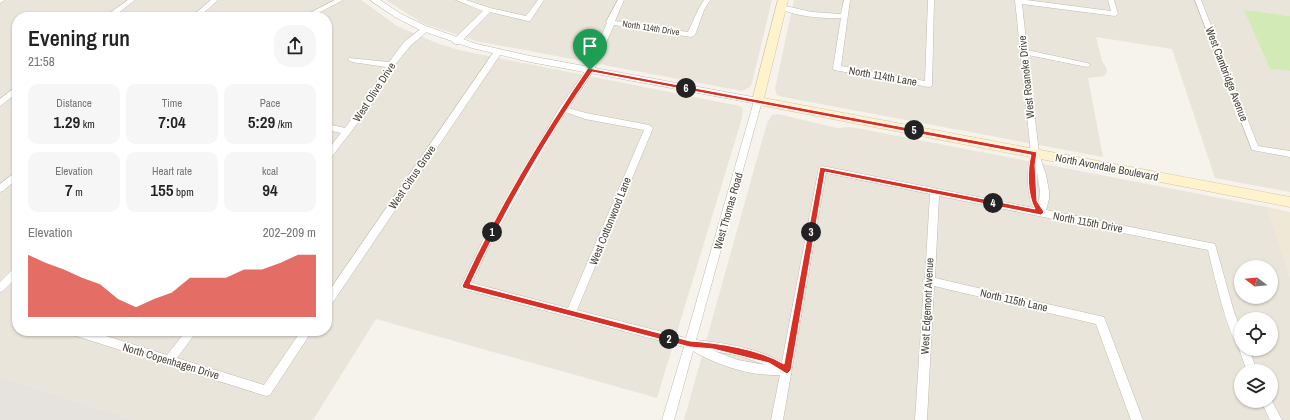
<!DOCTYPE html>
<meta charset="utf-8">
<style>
body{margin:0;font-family:"Archivo Narrow",sans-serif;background:#f6f6f6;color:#222;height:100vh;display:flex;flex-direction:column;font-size:15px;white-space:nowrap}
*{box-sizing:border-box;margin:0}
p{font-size:13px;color:#767676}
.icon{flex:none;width:22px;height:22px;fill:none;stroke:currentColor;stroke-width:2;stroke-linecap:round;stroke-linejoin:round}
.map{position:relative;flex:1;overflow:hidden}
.sheet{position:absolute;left:12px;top:12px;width:320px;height:324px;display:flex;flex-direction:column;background:#fff;border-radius:16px;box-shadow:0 1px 3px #0004}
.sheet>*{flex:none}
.needle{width:26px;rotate:286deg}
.tools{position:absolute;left:1234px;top:260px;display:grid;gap:8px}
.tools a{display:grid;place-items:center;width:44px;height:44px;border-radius:50%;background:#fff;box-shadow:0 1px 3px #0004;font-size:20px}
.pin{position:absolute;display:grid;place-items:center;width:34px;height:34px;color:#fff;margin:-41px -17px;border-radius:50% 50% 50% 0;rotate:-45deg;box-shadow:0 0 4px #0007}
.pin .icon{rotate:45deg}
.km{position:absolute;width:20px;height:20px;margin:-10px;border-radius:50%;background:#222;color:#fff;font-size:11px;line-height:20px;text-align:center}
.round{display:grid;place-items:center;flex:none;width:42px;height:42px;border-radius:16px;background:#f6f6f6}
.summary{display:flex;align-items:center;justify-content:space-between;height:68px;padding:0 16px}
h1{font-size:22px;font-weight:600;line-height:30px}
.stats{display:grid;grid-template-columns:repeat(3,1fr);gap:6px;height:68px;padding:4px 16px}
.stats div{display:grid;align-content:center;border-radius:10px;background:#f6f6f6;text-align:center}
.stats b{font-size:17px;font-weight:600}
.stats small{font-size:11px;font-weight:400}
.stats p{font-size:11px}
.chart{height:112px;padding:8px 16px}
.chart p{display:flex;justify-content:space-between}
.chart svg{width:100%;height:72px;margin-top:4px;fill:#d93025;opacity:.7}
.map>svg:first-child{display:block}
</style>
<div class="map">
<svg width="1290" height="420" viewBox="0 0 1290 420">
<rect width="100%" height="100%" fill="#f6f3ec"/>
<!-- residential -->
<g fill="#eae5da" fill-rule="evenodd">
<path d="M0,0H361L397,26L439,44L463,51L740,106L743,109L742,118L657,398L376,319L313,420H135L0,377ZM17,17H327V331H17Z"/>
<path d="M386,0H772L752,83L750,87L742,91L476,41L422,23Z"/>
<path d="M794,0H1290V16L1245,11L1270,69L1290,71V192L1215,178L1172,49L1096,37L1102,61L1106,67L1107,72L1104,76L1088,78L1103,157L783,97L777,95L775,89Z"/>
<path d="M778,114L837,128L851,127L1267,207L1290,277V420H684L767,123L772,115ZM1241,267H1271V297H1241ZM1241,319H1271V349H1241ZM1241,371H1271V401H1241Z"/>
</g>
<!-- industrial -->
<path fill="#e6e2dd" d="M0,377L135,420H0Z"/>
<!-- education -->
<path fill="#efe8d6" d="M1267,207L1290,212V277Z"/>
<!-- green -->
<path fill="#d2eab5" d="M1244,10L1290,16V71L1270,69Z"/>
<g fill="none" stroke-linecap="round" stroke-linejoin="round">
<!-- minor casing -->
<g stroke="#c2bbae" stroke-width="1">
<g id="minor">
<path d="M0,0H5L0,3Z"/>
<path d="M128,0H135L113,17H104Z"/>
<path d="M211,0H218L199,17H191Z"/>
<path d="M335,0H343L311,17H302Z"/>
<path d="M456,0H466L490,8L526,16L538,0H544L530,21H528L490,12L459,44H456L452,42L453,40L483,11Z"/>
<path d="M618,0H624L615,21L688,32L698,10L704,0H710L704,10L695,35L691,37L614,25L594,70L568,108L586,113L649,125L653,128L577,310L686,338L754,101L758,98L762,101L696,340C726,343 756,348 782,362L819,167L822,166L1034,208C1026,195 1027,168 1031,154L1015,0H1026L1111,11L1108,0H1114L1118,14L1115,16L1022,4L1027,50L1087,63L1091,65L1087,67L1028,55L1039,154L1046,175L1049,191V199L1046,210L1215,244L1234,312L1241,330V349H1249L1257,371H1247L1239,349L1240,347C1229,341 1212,266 1208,250L939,196L935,278L1104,317L1143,420H1131L1096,324L934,286L927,420H915L924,284L923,281L925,278L930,194L826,173L783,420H771L780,375C750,376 719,366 693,351L674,420H662L684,347L466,290L463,289L461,286L482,242L560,107L586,70L607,23L606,22ZM565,112L585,119L644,130L568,308L472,283L489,246ZM1037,172L1040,191L1039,202L1038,201ZM714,351L740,356L766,365L738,360Z"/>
<path d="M844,0H850L841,66L925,81L928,0H934L932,86L929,87L834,70L833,68L841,18C826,19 789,16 778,7L781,5L812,12L841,14Z"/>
<path d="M1195,0H1201L1258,146L1290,151V157L1252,150Z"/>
<path d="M422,28H425L429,30L411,45L394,66L370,107L330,159L327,160V151L341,133L327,130V124L345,128L364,103L386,67L352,62L348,60L349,58L389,62L405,41Z"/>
<path d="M495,50H501L502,52L331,305L327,306V294Z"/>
<path d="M17,86V93L0,106V99Z"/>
<path d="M17,171V179L3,191L0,192V184Z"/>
<path d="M17,267V277L3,291L0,292V282L14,268Z"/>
<path d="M71,331H90L167,355L186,331H197L177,358L264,385L301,331H312L270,395L266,396L76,336L72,334Z"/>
<path d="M1271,399L1282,420H1270L1261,401H1271Z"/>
</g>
</g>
<!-- tertiary casing -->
<g stroke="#c2bbae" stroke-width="1">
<path id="tertiary" d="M370,0H380L401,14L426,26L477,44L530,56L758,98L763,101L758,104L736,100L530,62L472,48L420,30L395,17Z"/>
</g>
<!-- secondary casing -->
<g stroke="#d6c79b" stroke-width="1">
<path id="secondary" d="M778,0H788L764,98L1290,197V207L754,104L752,101Z"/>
</g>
<!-- minor -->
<use href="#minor" fill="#fff" fill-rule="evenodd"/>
<!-- tertiary -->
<use href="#tertiary" fill="#fff" fill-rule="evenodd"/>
<!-- secondary -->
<use href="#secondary" fill="#fff3cd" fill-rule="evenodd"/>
</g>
<!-- route -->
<path fill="#d93025" stroke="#fff" fill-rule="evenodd" d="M588,68L1037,152L1035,165L1037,201L1044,212L1041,215L825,172L791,370L787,374L769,363L713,349L690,347L463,288L462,286C497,210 541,137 588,68ZM592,72L1031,155C1027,170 1027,195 1035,209L820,167L784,364C759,349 719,343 690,341L470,284C504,211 546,138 592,72Z"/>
<g text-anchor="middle" stroke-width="3.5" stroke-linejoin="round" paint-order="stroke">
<!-- far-street labels -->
<g font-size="9" fill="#4b4439" stroke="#fff">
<text transform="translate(651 28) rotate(9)" y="3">North 114th Drive</text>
</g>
<!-- street labels -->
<g font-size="11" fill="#4b4439" stroke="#fff">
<text transform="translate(1227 74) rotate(69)" y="4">West Cambridge Avenue</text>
<text transform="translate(883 76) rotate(10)" y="4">North 114th Lane</text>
<text transform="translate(1026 77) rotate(-96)" y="4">West Roanoke Drive</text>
<text transform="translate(374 92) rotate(-57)" y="4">West Olive Drive</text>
<text transform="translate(1107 167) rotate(11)" y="4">North Avondale Boulevard</text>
<text transform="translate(412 177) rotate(-56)" y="4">West Citrus Grove</text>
<text transform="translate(728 211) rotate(-74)" y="4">West Thomas Road</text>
<text transform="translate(610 221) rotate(-68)" y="4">West Cottonwood Lane</text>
<text transform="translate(1088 222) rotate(11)" y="4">North 115th Drive</text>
<text transform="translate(1014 300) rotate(13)" y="4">North 115th Lane</text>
<text transform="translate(927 306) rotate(-87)" y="4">West Edgemont Avenue</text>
<text transform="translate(171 361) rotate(17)" y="4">North Copenhagen Drive</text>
</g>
</g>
</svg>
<div class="tools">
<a><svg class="needle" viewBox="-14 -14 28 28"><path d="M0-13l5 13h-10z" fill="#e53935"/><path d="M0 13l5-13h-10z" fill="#767676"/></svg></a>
<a><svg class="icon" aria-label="locate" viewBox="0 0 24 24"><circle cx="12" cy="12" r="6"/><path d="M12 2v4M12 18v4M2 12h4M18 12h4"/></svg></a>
<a><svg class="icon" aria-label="layers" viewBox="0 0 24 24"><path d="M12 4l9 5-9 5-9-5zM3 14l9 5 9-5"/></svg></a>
</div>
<div class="pin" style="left:590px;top:70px;background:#1e9e55"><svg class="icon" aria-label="arrive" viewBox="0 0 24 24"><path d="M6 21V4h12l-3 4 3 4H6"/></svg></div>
<b class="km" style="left:492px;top:232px">1</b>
<b class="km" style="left:669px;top:339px">2</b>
<b class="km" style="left:811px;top:232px">3</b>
<b class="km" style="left:993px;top:203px">4</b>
<b class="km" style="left:914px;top:130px">5</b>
<b class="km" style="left:686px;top:88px">6</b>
<section class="sheet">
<div class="summary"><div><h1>Evening run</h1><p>21:58</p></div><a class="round"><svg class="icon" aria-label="share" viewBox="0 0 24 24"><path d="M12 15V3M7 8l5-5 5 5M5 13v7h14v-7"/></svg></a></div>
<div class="stats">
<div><p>Distance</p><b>1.29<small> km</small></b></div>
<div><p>Time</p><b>7:04</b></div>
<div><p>Pace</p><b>5:29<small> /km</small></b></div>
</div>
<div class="stats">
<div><p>Elevation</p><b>7<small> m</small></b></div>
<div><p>Heart rate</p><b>155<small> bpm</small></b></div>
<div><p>kcal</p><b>94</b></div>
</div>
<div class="chart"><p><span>Elevation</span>202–209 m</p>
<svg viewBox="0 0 160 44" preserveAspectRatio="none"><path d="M0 44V6L10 11L20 15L30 20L40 24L50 33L60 38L70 33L80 29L90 20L100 20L110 20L120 15L130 15L140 11L150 6L160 6V44z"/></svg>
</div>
</section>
</div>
